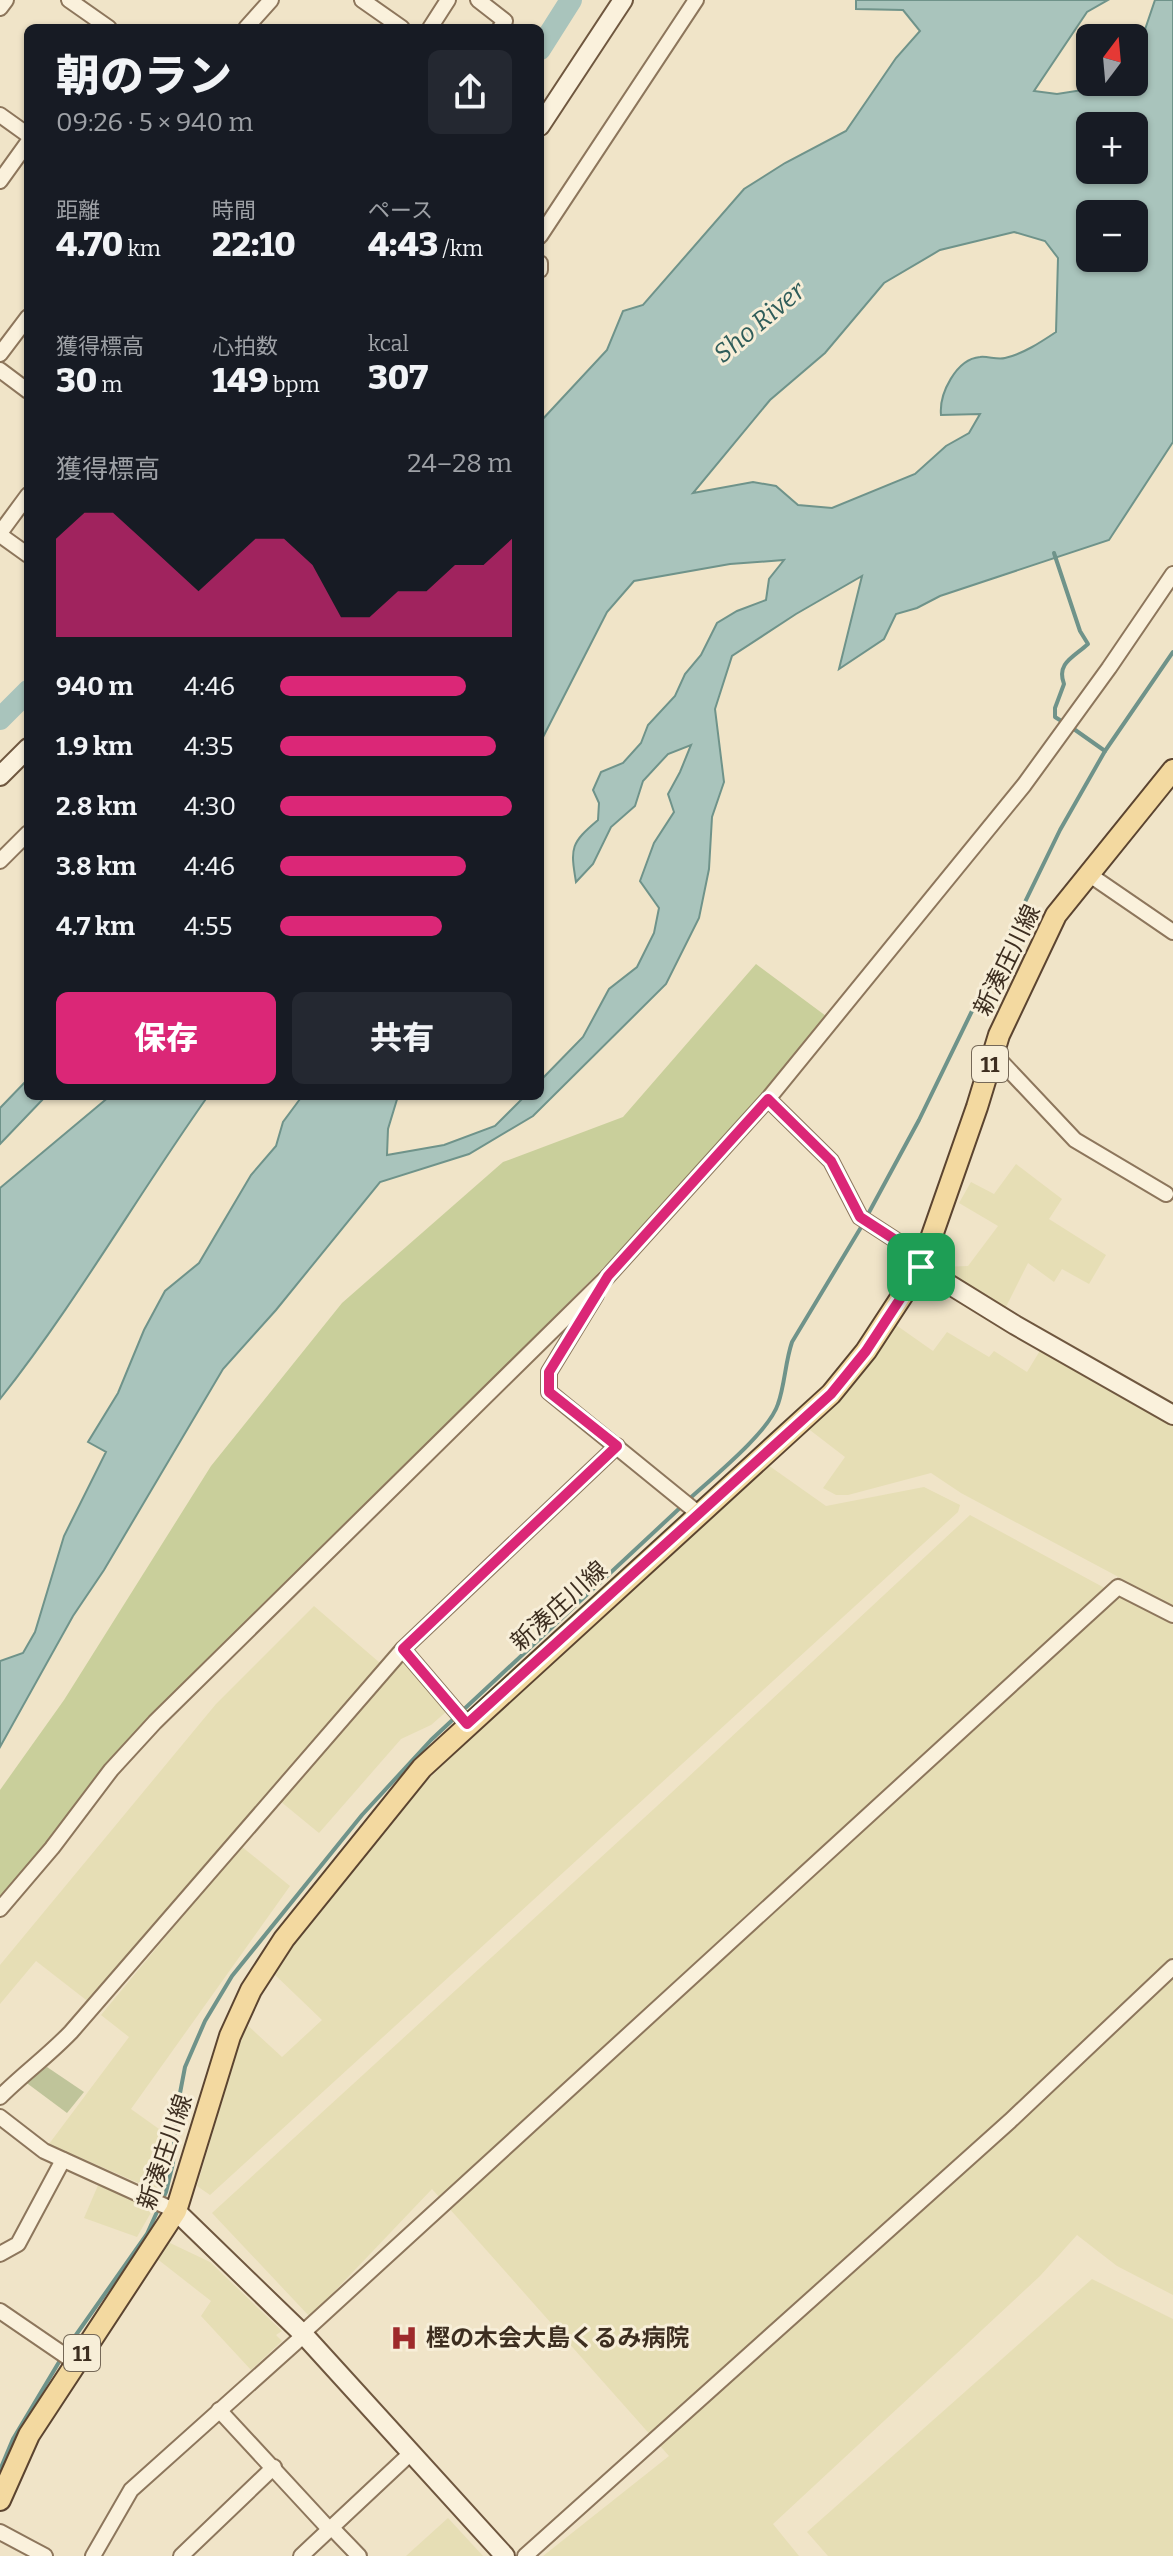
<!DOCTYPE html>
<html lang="ja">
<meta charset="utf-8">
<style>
body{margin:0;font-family:Bitter,"Noto Sans JP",serif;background:#242831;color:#f1f3f6;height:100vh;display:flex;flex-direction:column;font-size:30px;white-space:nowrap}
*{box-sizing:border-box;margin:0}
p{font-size:26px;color:#9ea1a6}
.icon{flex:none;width:44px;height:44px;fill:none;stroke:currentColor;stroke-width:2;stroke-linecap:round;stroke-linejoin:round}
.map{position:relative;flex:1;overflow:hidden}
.drawer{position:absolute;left:24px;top:24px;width:520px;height:1076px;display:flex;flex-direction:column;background:#171b24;border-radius:12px;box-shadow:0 2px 6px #0004}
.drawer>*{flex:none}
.needle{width:52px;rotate:16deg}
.controls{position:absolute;left:1076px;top:24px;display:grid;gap:16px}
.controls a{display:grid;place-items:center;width:72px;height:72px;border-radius:12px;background:#171b24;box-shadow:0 2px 6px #0004;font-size:40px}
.pin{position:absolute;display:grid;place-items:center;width:68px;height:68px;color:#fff;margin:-34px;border-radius:16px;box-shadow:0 4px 12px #0006}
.round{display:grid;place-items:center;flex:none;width:84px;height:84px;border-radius:12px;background:#242831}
.summary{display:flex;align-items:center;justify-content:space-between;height:136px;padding:0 32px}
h1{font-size:44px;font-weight:800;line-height:60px}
.metrics{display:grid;grid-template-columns:repeat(3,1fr);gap:12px;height:136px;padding:8px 32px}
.metrics div{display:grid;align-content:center}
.metrics b{font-size:34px;font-weight:800}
.metrics small{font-size:22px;font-weight:400}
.metrics p{font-size:22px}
.chart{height:224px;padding:16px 32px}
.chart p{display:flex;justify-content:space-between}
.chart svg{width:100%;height:144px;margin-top:8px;fill:#db2777;opacity:.7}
.button{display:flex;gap:16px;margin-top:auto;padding:16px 32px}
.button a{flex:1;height:92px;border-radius:12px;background:#db2777;color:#fff;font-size:32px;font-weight:800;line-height:92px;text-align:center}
.button a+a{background:#242831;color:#f1f3f6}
ul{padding:0 32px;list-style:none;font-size:26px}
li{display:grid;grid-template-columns:128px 96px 1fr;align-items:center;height:60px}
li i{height:20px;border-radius:10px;background:#db2777}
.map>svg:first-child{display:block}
</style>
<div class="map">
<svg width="1173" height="2556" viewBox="0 0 1173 2556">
<rect width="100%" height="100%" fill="#f0e4c8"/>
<!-- farmland -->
<g fill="#e6deb5">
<path d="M1016,1164L1062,1199L1049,1219L1106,1255L1089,1284L1062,1269L1054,1282L1028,1263L1006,1307L939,1267L968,1266L998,1226L959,1203L971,1182L994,1194Z"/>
<path d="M896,1325L933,1351L947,1332L989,1357L994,1351L1027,1372L1041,1349L1173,1424V1606L961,1493L931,1473L848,1495H836L823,1488L845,1457L806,1427L871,1359Z"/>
<path d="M768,1465L826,1506L924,1487L960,1505L958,1512L210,2195L197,2186L245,2023L282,2057L322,2020L273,1973L295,1938L422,1786L517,1688Z"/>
<path d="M970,1515L1173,1625V2295L1117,2266L1077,2235L1040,2276L773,2524L799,2556H543L669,2456L432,2189L310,2317L212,2213L656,1807Z"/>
<path d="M314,1606L380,1663L90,2003L36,1961L0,2004V1965L216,1704Z"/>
<path d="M404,1659L447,1711L431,1725L401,1739L319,1833L280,1801L378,1685Z"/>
<path d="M241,1846L290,1886L131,2109L166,2134L169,2160L159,2192L49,2144L129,2037L101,2015Z"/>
<path d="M99,2183L153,2209L137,2237L84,2218Z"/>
<path d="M168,2242L210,2262L282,2331L276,2335L282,2341L251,2370L201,2316L211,2301L156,2258Z"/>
<path d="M1092,2279L1173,2319V2556H828L807,2532Z"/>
<path d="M448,2518L483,2556H406Z"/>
</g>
<!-- green -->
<path fill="#c9cf9b" d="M756,964L826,1016L803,1045L660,1211L172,1698L0,1897V1790L64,1700L211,1466L342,1303L503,1162L623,1117Z"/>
<!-- cemetery -->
<path fill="#bfc49a" d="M47,2067L84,2092L67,2113L24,2081Z"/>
<!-- water -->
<g fill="#a9c4bc" stroke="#6f938a" stroke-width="2" fill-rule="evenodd">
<path d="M856,0H1108L1087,12L1034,91L1057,94L1134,82V62L1155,0H1173V442L1109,540L940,596L917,608L896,614L884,639L839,669L862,576L796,614L732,656L715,709L724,782L712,817L709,869L699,918L666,984L533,1116L469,1154L380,1182L276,1310L223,1369L104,1570L73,1616L0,1747V1661L23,1653L35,1632L64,1536L106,1452L88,1442L118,1393L144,1330L165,1291L199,1263L251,1175L276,1146L283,1122L300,1099L302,1096H398L388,1129L387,1155L444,1145L495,1126L525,1096H540V1081L583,1037L609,989L637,967L654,933L659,908L640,881L654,843L674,812L668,794L680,772L691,745L668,754L643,781L635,806L611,827L593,864L576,882C570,847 571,843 598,820L599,803L593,790L601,772L623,763L641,743L648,725L675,696L685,674L701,655L717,623L737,611L766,600L769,579L784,560L730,564L634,581L607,612L540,743V422L607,350L623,311L643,305L744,189L785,163L846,131L896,58L920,31L903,10L856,9ZM1090,126H1134V170H1090ZM1090,214H1134V258H1090ZM1014,232L1045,241L1058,258L1056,332C1041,342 1023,354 1005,358C997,360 988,356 980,357C956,359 939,394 941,415L980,414L969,433L946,446L915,474L832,508L798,505L776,486L753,482L693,493L770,400L825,353L884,283L940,250Z"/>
<path d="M28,1079V1096H46L0,1144V1108Z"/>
<path d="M110,1096H208C137,1196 76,1303 0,1399V1188Z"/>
</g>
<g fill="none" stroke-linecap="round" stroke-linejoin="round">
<!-- stream -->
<g stroke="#6f938a" stroke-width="4">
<path d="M1054,553L1080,631L1088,644C1074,657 1056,663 1064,684L1055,708V717L1063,722"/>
<path d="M1071,727L1105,751"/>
<path d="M867,1216L919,1120L1060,830L1105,751L1173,652"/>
<path d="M688,1500C712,1478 769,1432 778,1404C785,1384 785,1363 792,1342L863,1224"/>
<path d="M0,2470L13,2439L71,2342L147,2234L166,2192L173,2163L176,2114L185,2067L205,2021L232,1976L362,1815L431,1740L682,1506"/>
</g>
<!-- river -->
<g stroke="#a9c4bc" stroke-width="22">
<path d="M540,49L571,0"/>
<path d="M0,719L28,691"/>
</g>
<!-- street casing -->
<g stroke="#8d765c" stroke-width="18">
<g id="street">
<path d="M69,0L109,28"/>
<path d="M362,0L402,28"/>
<path d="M478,0L505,21L500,28"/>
<path d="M0,8L6,0"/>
<path d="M246,28L271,0"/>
<path d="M430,28L448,0"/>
<path d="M0,115L28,135"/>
<path d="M0,181L28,142"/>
<path d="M540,236L696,0"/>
<path d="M540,263V270"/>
<path d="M0,354L28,317"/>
<path d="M0,370L28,391"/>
<path d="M0,533L28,495"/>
<path d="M0,535L28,555"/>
<path d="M0,861L28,833"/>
<path d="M1087,873L1173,932"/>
<path d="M993,1053L1075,1140L1166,1194"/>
<path d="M768,1099L831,1161L860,1217L917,1254L921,1267"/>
<path d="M596,1295L549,1372V1392L699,1514"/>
<path d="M403,1649L467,1724"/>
<path d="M0,1909L52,1848L111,1770L155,1722L608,1276L768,1099L1024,785L1109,668L1173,574"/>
<path d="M0,2097C23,2074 48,2056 71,2032L403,1649L617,1446"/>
<path d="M0,2117L44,2151L176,2211"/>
<path d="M0,2254L18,2244L63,2160"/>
<path d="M0,2311L76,2363"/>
<path d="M219,2410L330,2530"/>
<path d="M332,2528L359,2556"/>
<path d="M0,2532L45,2556"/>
<path d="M93,2556L131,2490L304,2335L308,2328L1118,1587L1173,1615"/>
<path d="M181,2556L274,2467"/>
<path d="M301,2556L411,2453"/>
<path d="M525,2556L1010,2121L1173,1967"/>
</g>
</g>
<!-- secondary casing -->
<g stroke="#6f573f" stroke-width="22">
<g id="secondary">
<path d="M540,126L623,0"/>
<path d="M0,776L28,748"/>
<path d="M921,1267L1015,1325L1173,1415"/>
<path d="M176,2211L304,2335L505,2556"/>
</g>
</g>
<!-- primary casing -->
<g stroke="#5b4430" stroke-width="24">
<path id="primary" d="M0,2500L29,2435L176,2211L230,2036L251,1990L284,1939L422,1768L831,1394L866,1351L921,1267L977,1107L999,1035L1056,915L1173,770"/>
</g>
<!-- street -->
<use href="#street" stroke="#faf1dc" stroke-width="14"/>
<!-- secondary -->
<use href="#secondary" stroke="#faf1dc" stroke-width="18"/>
<!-- primary -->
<use href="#primary" stroke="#f3d9a0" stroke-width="20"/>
</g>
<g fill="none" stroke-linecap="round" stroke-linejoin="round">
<!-- route casing -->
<g stroke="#fff" stroke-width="16">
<path id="route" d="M768,1099L831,1161L860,1217L917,1254L921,1267L866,1351L831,1394L467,1724L403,1649L617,1446L549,1392V1372L608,1276Z"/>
</g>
<!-- route -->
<use href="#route" stroke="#db2777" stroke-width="10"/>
</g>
<!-- icons -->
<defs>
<g id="hospital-bare" transform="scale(2.16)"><path d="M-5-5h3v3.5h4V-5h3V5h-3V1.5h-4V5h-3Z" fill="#9e2a2b" stroke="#f7eed8" stroke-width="2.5" paint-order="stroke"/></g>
</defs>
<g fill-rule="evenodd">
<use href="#hospital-bare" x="404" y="2338"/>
</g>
<g text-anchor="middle" stroke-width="6" stroke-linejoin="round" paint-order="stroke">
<!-- shield labels -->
<g fill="#f7eed8" stroke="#756857" stroke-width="2">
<rect x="972" y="1046" width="36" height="36" rx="6"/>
<rect x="64" y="2335" width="36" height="36" rx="6"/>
</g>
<g font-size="22" font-weight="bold" fill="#3d2e20">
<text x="990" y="1072">11</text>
<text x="82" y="2361">11</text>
</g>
<!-- street labels -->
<g font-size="24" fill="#3d2e20" stroke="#f7eed8">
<text transform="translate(1007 960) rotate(-64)" y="8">新湊庄川線</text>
<text transform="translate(559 1606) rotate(-42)" y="8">新湊庄川線</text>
<text transform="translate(165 2152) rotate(-71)" y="8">新湊庄川線</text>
</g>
<!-- poi labels -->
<g font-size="24" font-weight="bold" fill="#3d2e20" stroke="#f7eed8" text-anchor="start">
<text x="426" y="2346">樫の木会大島くるみ病院</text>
</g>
<!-- water labels -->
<g font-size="26" font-style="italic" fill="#2f5d5a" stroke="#f7eed8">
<text transform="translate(759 322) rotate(-40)" y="9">Sho River</text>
</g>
</g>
</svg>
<div class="controls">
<a><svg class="needle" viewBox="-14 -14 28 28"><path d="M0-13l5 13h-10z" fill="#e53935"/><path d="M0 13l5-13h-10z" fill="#9ea1a6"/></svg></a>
<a>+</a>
<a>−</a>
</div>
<div class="pin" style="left:921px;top:1267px;background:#1e9e55"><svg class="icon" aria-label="arrive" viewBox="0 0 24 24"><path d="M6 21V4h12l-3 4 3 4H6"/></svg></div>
<section class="drawer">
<div class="summary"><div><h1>朝のラン</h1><p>09:26 · 5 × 940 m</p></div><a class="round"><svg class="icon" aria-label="share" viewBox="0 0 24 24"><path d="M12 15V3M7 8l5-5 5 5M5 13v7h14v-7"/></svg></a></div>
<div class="metrics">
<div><p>距離</p><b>4.70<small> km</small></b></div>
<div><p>時間</p><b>22:10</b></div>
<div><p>ペース</p><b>4:43<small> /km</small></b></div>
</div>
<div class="metrics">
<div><p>獲得標高</p><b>30<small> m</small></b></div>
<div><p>心拍数</p><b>149<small> bpm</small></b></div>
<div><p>kcal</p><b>307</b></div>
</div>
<div class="chart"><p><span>獲得標高</span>24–28 m</p>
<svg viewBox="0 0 160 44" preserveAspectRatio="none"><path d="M0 44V14L10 6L20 6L30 14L40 22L50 30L60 22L70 14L80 14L90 22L100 38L110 38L120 30L130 30L140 22L150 22L160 14V44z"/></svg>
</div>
<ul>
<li><b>940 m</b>4:46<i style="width:80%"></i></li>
<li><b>1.9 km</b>4:35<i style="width:93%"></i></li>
<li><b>2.8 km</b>4:30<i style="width:100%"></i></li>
<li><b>3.8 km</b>4:46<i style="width:80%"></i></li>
<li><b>4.7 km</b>4:55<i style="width:70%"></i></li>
</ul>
<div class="button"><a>保存</a><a>共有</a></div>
</section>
</div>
